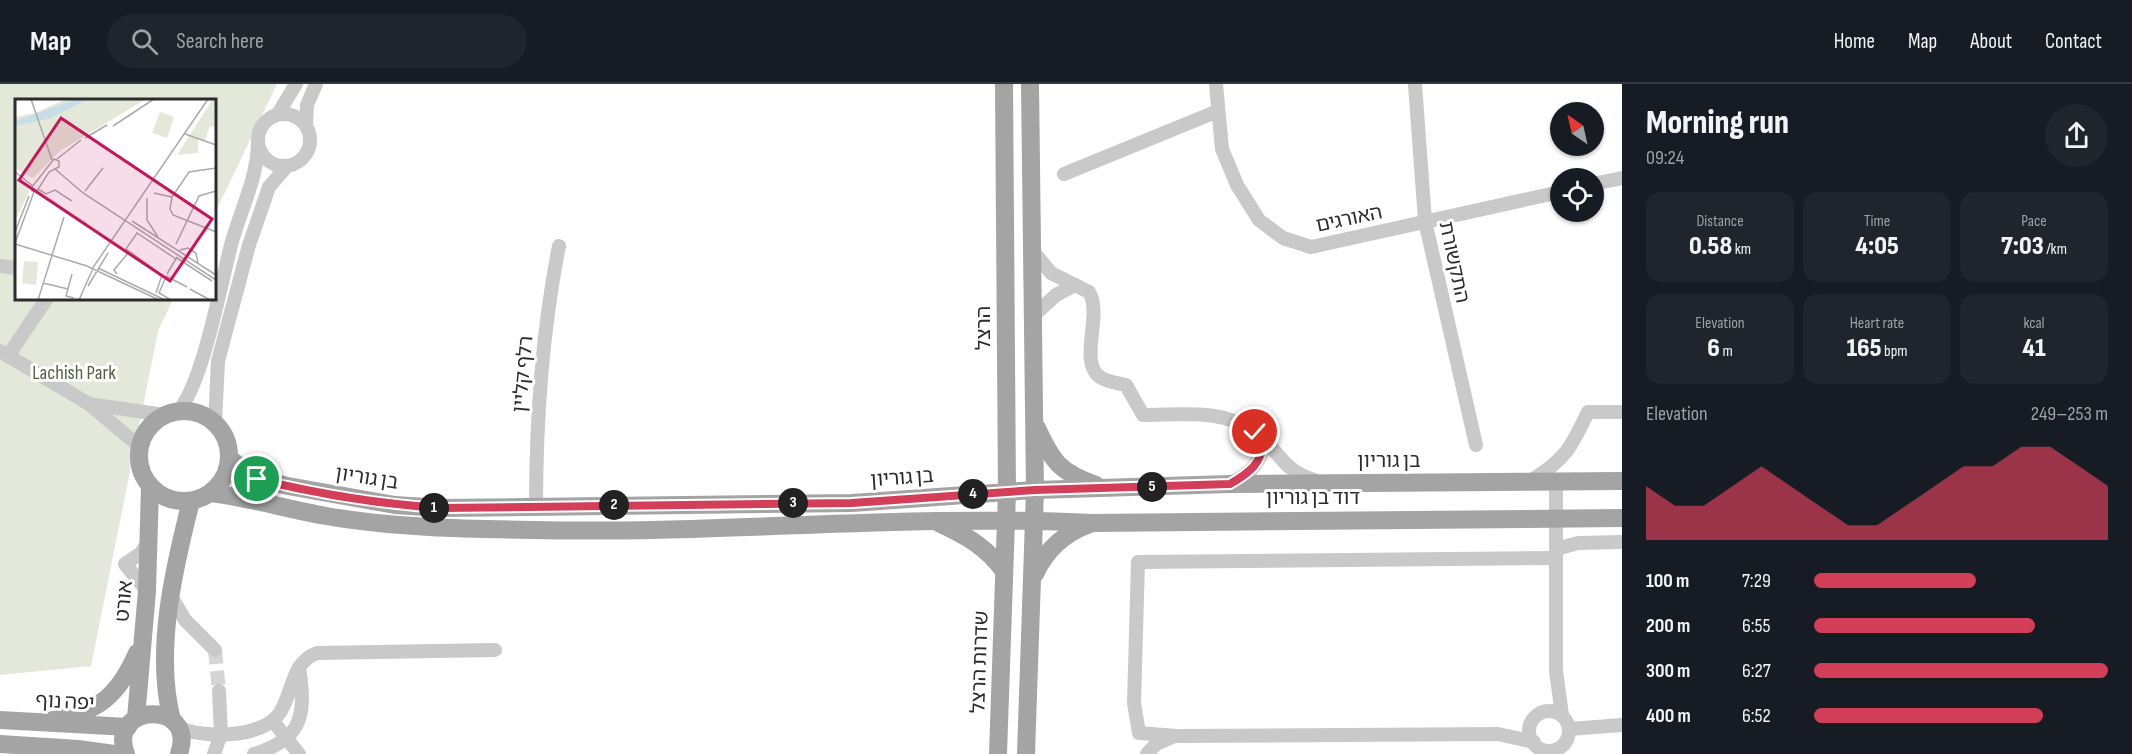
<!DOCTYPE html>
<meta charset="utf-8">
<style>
body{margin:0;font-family:"Sofia Sans Condensed","Noto Sans Hebrew",sans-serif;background:#20242c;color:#f1f3f6;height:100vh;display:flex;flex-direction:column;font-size:22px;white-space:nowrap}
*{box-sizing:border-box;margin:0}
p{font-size:20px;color:#9ea1a6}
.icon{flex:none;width:33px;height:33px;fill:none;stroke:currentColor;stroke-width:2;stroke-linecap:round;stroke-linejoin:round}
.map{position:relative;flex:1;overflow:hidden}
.sheet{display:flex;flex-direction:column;background:#171b24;width:510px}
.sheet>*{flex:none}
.needle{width:39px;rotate:326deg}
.fabs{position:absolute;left:1550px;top:18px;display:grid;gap:12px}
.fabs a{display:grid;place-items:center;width:54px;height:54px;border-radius:50%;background:#171b24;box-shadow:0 2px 4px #0004;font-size:30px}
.pin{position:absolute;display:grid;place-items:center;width:51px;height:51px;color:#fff;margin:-26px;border:3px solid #fff;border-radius:50%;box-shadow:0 2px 6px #0007}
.km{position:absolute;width:30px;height:30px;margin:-15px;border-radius:50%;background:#222;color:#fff;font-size:16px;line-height:30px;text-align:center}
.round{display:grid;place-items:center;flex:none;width:63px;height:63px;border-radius:32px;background:#20242c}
.overview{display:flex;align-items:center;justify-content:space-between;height:102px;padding:0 24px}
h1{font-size:33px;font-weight:800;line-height:45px}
.stats{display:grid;grid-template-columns:repeat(3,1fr);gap:9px;height:102px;padding:6px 24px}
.stats div{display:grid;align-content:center;border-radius:15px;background:#20242c;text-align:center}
.stats b{font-size:26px;font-weight:800}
.stats small{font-size:16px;font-weight:400}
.stats p{font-size:16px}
.chart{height:168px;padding:12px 24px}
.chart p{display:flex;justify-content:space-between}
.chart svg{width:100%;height:108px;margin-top:6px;fill:#d33e59;opacity:.7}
ul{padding:0 24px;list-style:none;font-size:20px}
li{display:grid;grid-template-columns:96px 72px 1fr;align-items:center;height:45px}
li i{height:15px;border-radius:8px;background:#d33e59}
header{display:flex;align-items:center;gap:36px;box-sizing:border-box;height:84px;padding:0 30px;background:#171b24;border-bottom:2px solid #363941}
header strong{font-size:28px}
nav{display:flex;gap:33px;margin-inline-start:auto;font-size:21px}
.search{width:420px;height:54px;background:#20242c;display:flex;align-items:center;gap:15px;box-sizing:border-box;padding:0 21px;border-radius:33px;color:#9ea1a6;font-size:22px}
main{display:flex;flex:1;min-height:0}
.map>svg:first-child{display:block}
</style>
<header>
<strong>Map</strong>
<div class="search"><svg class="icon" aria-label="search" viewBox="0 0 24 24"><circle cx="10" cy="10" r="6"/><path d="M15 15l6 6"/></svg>Search here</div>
<nav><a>Home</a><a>Map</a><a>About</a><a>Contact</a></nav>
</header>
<main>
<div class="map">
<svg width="1622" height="670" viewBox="0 0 1622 670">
<rect width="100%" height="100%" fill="#fff"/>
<!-- green -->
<path fill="#e3e8da" d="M0,0H277L215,129L214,16H16V214L173,215L158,247L91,582L0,591Z"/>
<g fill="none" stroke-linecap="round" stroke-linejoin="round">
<!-- minor-tunnel -->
<path stroke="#d5d5d5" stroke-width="14" stroke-dasharray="14 7" stroke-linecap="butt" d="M215,566L219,607"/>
<!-- minor -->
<g stroke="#c9c9c9" stroke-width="14">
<path d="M1216,0L1222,65L1237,101L1259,136L1283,154L1311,163L1560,108"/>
<path d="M1415,0L1425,137L1476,361"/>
<circle cx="284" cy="56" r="26"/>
<path d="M278,30L296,0"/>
<path d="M306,42L307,21L316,0"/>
<path d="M1064,90L1218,27"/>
<path d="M1593,100L1622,94"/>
<path d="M1032,166L1051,189L1089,208C1103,230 1078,278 1100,293C1107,298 1118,299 1126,301L1143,331C1181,331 1222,324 1255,348C1280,366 1280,385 1314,396"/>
<path d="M0,182L16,184"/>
<path d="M1033,232L1056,211L1075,201"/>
<path d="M0,267L89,320L139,362"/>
<path d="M8,272L47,214"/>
<path d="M89,320L165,331"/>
<path d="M178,327C202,302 221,200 231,161C240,127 257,96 258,60"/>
<path d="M215,339L218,277L249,161L269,103L287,82"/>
<path d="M1530,397C1565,376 1571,364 1588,328H1622"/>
<path d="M1556,398V587L1562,631"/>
<path d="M1231,399C1250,389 1263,379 1263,356"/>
<path d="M536,423C536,335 542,248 559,162"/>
<path d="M1556,465L1578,459L1622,458"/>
<path d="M147,507L125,480L141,469L149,457"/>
<path d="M171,512L185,536L215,566"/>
<circle cx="1549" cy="647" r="20"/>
<path d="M273,637L299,670"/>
<path d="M178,643C202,655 262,654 279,630C293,611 290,579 317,569L495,566"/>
<path d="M1569,645L1622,641"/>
<path d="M1534,658L1498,650L1177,652L1139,649L1134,619L1138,478L1556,474"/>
<path d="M214,670L221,650L219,607"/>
<path d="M254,670C304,655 306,629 299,583"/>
<path d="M1147,670L1156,660L1172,653"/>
</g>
<!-- major -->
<g stroke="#a4a4a4" stroke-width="18">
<circle cx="184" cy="372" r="45"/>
<path d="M1037,344C1053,379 1060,388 1096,401"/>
<path d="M230,375L257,395L288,402L395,421L441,424L852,419L1035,406L1230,400L1622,397"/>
<path d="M211,409C250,414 287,425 326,432C394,444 466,445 534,446C720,450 906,430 1092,439L1622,434"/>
<path d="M939,439C967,452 986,463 1004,487"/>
<path d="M1035,490C1046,466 1064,449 1090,440"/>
<path d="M136,634L147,507L150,404"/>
<path d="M0,636L128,643"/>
<path d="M172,636C154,568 174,484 191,417"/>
<path d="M43,638C94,628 115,619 137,569"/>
<path d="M0,660L78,665L114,670"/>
<path d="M126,670C106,619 198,615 179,670"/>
<path d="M998,670L1007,408L1004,0"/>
<path d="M1026,670L1035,406L1030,0"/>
</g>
</g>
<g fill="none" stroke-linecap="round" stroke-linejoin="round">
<!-- route casing -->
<g stroke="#fff" stroke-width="12">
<path id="route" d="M257,395C318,410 378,420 441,424L852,419L1035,406L1230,400C1249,389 1263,379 1263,356L1255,348"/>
</g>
<!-- route -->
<use href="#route" stroke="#d33e59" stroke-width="8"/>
</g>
<g text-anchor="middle" stroke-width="6" stroke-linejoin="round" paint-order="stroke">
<!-- street labels -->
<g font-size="20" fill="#2c2c2c" stroke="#fff">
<text transform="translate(1349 134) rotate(-12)" y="7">האורגים</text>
<text transform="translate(1455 178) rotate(78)" y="7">התקשורת</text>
<text transform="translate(983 244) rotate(-90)" y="7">הרצל</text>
<text transform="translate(522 290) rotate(-85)" y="7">רלף קליין</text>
<text x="1389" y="383">בן גוריון</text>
<text transform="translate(367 393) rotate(9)" y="7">בן גוריון</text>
<text transform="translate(902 393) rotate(-4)" y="7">בן גוריון</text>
<text x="1313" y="420">דוד בן גוריון</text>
<text transform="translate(123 517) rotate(-85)" y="7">אורט</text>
<text transform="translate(979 578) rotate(-88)" y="7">שדרות הרצל</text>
<text transform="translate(65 617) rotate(3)" y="7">יפה נוף</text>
</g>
<!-- park labels -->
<g font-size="20" fill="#53623e" stroke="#fff">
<text x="74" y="295">Lachish Park</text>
</g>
</g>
<!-- overview -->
<g transform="translate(15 15)">
<rect width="201" height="201" fill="#fff"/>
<path d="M51,0H131L45,52L18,79L0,69V18L20,14ZM198,0H201V29L195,27L190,41L183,39V54L162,56ZM145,13L159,18L152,39L137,34ZM0,78L15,91L2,118H0ZM9,162L23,163L21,186L7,184Z" fill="#e3e8da"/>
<path d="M61,0H73L36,19L0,27V22Z" fill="#c8dee7"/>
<path fill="none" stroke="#ababab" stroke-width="1.5" d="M16,0L37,61M98,27L139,0M170,35L201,46M70,39L92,26M39,60L44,62V68L34,73L22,92H17V88ZM42,60L66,41M201,69L174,73L157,98L155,110L158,116L201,133M40,70L68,94L201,181M0,73L18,87M23,90L31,95L40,91L57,102M70,92L88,69M139,94L157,98M132,99V121L143,138M117,122L201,176M0,133L14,97M0,144L19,93M0,145L72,167L144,201M161,145L184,97L201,92M165,151L173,149L181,154L183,164M162,159L197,182M83,169L150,201M57,175L51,197L59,199M102,175L99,171L114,153M152,175L162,158M147,176L111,150L122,134L161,160M151,177L172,188M150,180L144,194L156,201M28,184L53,190M73,187L93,154M175,190L195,201M141,194L147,176M23,201L49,118M64,201L79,167L193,0"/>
<path fill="#c2185b" fill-opacity="0.15" stroke="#c2185b" stroke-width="3" d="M46,19L197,120L155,182L4,81Z"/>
<rect width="201" height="201" fill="none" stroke="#2c2c2c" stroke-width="3"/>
</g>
</svg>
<div class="fabs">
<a><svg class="needle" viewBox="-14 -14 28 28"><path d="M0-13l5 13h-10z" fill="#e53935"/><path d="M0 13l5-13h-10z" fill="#9ea1a6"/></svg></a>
<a><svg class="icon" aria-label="locate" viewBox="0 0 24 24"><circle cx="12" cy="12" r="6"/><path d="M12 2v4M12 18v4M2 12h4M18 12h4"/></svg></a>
</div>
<div class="pin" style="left:257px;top:395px;background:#1e9e55"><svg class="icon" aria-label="arrive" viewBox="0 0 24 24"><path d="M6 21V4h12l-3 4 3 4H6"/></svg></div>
<div class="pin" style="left:1255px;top:348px;background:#d93025"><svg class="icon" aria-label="check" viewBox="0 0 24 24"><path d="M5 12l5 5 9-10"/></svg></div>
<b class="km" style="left:434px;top:424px">1</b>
<b class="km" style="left:614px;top:421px">2</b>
<b class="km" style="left:793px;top:419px">3</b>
<b class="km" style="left:973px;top:410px">4</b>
<b class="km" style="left:1152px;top:403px">5</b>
</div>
<section class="sheet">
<div class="overview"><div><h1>Morning run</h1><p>09:24</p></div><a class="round"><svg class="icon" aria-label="share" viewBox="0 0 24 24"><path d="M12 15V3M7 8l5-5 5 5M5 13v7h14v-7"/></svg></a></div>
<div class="stats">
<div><p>Distance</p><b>0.58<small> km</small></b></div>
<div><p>Time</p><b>4:05</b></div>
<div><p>Pace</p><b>7:03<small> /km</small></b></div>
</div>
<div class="stats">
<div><p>Elevation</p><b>6<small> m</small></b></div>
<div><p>Heart rate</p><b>165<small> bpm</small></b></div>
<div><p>kcal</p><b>41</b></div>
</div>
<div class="chart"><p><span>Elevation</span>249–253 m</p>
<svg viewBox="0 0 160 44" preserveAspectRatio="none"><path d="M0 44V22L10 30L20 30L30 22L40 14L50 22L60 30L70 38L80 38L90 30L100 22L110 14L120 14L130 6L140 6L150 14L160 22V44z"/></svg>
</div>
<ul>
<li><b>100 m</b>7:29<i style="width:55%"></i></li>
<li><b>200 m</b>6:55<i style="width:75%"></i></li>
<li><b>300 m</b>6:27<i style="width:100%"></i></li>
<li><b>400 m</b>6:52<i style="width:78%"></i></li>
</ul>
</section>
</main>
